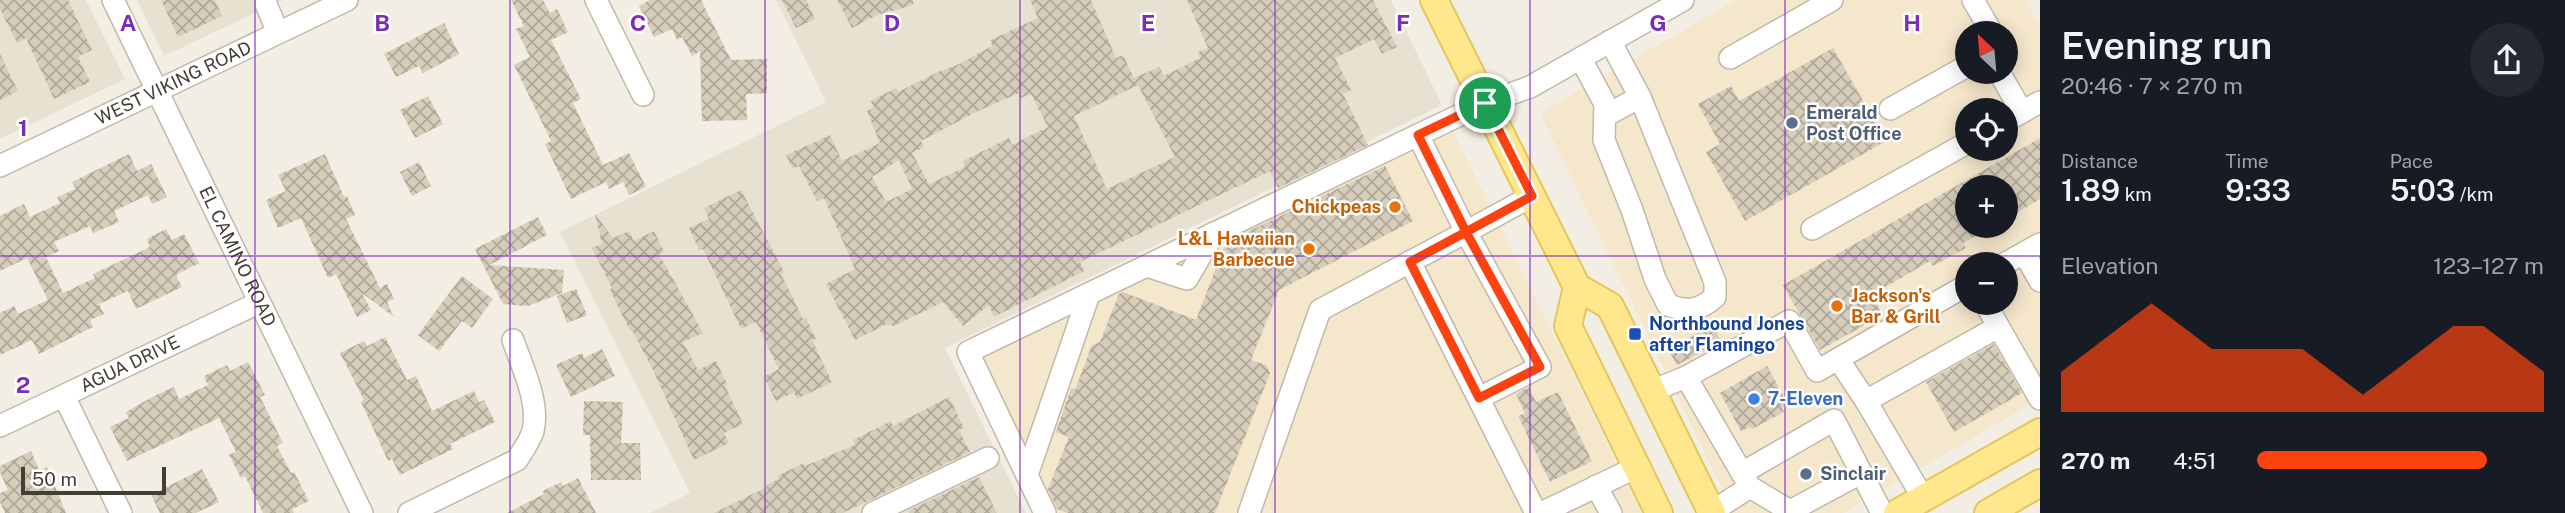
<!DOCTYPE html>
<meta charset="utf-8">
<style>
body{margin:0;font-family:"Public Sans",sans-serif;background:#242831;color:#f1f3f6;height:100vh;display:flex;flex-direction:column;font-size:26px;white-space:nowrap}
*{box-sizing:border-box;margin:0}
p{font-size:23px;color:#9ea1a6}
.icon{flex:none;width:38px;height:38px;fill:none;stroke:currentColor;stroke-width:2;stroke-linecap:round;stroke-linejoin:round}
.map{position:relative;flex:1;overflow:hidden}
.side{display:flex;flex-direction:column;background:#171b24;width:525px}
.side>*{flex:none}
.needle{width:46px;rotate:334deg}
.controls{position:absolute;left:1955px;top:21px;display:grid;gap:14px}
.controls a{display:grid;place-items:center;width:63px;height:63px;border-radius:50%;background:#171b24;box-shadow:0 4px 18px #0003;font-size:35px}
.scale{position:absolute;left:21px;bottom:18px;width:145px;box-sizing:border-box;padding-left:7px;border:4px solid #433e33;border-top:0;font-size:19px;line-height:24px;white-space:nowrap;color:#433e33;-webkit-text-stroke:5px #fff;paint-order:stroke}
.pin{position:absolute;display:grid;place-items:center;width:60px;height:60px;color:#fff;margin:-30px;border:4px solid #fff;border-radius:50%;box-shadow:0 2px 7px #0007}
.round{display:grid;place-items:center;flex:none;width:74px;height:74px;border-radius:37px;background:#242831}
.overview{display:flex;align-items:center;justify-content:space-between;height:119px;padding:0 21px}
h1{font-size:38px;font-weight:600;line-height:52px}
.figures{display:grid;grid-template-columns:repeat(3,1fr);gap:10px;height:119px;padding:7px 21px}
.figures div{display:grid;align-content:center}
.figures b{font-size:30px;font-weight:600}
.figures small{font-size:19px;font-weight:400}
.figures p{font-size:19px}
.chart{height:196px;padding:14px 21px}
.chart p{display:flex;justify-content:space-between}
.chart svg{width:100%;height:126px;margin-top:7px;fill:#fc430f;opacity:.7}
ul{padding:0 21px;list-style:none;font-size:23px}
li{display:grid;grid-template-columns:112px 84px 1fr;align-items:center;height:52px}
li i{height:18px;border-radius:9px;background:#fc430f}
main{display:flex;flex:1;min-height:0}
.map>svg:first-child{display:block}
</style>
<main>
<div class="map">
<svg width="2040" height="513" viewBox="0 0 2040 513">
<defs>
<pattern id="building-cross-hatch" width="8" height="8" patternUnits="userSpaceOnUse" patternTransform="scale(1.75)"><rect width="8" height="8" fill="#d6cdbb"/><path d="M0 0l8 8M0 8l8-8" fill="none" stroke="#afa899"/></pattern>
</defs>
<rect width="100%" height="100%" fill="#f2eee3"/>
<!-- residential -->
<g fill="#e6e1d1">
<path d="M0,0H86L125,79L0,139Z"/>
<path d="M137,0H282L164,56Z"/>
<path d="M776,0H1391L1442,105L945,348L1026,513H650L690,493L560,232L826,102Z"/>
</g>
<!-- commercial -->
<g fill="#f5e7cc" fill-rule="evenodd">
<path d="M1736,0H2026L2040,27V399L1843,513H1734L1540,113ZM1967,33H2006V72H1967ZM1967,110H2006V149H1967ZM1967,187H2006V226H1967ZM1967,264H2006V303H1967Z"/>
<path d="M1453,131L1641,513H1035L964,363Z"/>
</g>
<!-- building -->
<g fill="url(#building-cross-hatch)" fill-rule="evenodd">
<path d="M0,0H68L92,50L78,57L90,82L54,99L26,38L17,43L0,9Z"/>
<path d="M161,0H215L222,16L178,37Z"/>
<path d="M511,0H543L550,13L557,9L568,32L551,40L581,99L573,103L603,165L629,153L646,187L629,195L623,182L609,189L606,182L571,199L545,144L551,141L514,65L530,57L516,29L524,26Z"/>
<path d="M650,0H701L731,60L767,59V93L746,94L747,120L702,121L700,51L692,56L682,37L677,40L672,29L654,37L639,6Z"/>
<path d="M782,0H806L815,19L796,28Z"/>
<path d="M837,0H913V5L877,15L852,28Z"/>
<path d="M1030,0H1091L1116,58L1123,55L1134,78L1159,67L1164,76L1200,58L1198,52L1208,48L1187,0H1373L1397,47L1382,54L1374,39L1335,58L1351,90L1343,94L1368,145L1278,188L1270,171L1080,262L1084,271L994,317L989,305L963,326L943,302L894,326L887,324L855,340L826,284L855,269L824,198L817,201L799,166L793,169L786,155L830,135L842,161L880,143L867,111L874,108L871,101L896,88L898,92L938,72L957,65L992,46L991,40L1038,18ZM1138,85L1175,157L1107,189L1074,116ZM1019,93L1021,98L1031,94L1048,127L1012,145L1009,138L963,161L965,167L929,184L912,153L924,147L921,141L978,111ZM899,160L912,189L886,202L872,177Z"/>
<path d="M444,23L459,54L423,73L419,66L396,77L384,54Z"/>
<path d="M1833,48L1886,141L1745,221L1706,152L1720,144L1698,104L1731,86L1739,101Z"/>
<path d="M0,54L18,91L0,100Z"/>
<path d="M428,96L443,124L415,138L400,110Z"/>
<path d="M2040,138V199L2006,219V187H1967V226H1994L1963,243L1966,248L1933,266L1930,261L1872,295L1883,315L1820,350L1783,285Z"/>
<path d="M129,154L137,171L151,164L167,197L152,204L148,195L114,211L119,222L93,233L90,226L54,242L59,251L46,257L63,293L95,278L93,274L150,247L147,239L166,229L172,240L184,234L199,263L176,275L182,287L136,309L128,291L99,304L104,314L90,320L93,327L39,354L32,340L0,355V313L14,306L18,314L48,300L27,258L0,271V216L24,204L30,217L60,203L57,197L76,189L72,182Z"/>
<path d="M325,154L344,197L347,196L355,215L346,219L380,288L387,284L394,299L387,302L394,317L362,293L371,310L357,317L336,274L328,278L301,218L278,228L266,200L286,191L278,175Z"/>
<path d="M419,162L431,186L412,196L400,172Z"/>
<path d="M1385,166L1413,221L1279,290L1251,360L1266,365L1270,373L1215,513H1067L1057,509L1048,489L1069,437L1056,432L1071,388L1075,390L1092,345L1100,342L1119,294L1123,292L1196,320L1226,242Z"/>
<path d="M741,190L784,272L781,274L803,319L806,318L816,339L812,340L832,382L797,399L794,392L776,401L764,377L779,369L756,322L741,329L703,249L699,250L689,228L709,219L704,208Z"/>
<path d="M595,214L613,238L629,231L634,241L654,231L664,252L659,254L703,333L683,342L698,370L716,361L727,384L725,386L743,424L724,433L729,443L694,460L653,370L632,330L630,331L610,290L612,288L592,248L602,244Z"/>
<path d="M538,217L547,235L489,265L564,270L562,293L528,306L503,304L475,249Z"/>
<path d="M462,276L493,299L472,328L462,321L439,351L418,335Z"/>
<path d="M576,289L587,315L567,323L557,296Z"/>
<path d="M1713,325L1721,342L1677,365L1668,349Z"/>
<path d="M385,337L407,380L416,376L432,411L474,391L479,402L484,400L495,422L450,444L453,449L400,475L392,459L388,461L361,402L364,400L340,353L364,341L367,346Z"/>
<path d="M1994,344L2022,393L1954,432L1926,382Z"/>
<path d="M602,349L615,376L571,397L556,365L582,353L584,358Z"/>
<path d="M248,362L265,395L260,397L283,443L277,446L291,473L294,472L309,501L292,509L294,513H263L245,476L241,478L229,455L236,452L219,418L127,461L110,427L129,418L126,412L154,396L174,387L179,399L208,385L204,376L227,365L230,371Z"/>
<path d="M1767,366L1788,404L1782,408L1784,412L1752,429L1750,427L1741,431L1720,393Z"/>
<path d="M1529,387L1536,402L1558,392L1592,461L1550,482L1518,416L1525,413L1516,394Z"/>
<path d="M949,397L964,428L959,430L970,452L843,513H714L767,487L766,485L779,479L777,476L804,463L805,466L855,445L853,440L891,421L893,426Z"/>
<path d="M584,401L623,402L621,443H640L641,480H591L590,435H583Z"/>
<path d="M31,451L39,470L47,467L66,513H5L0,502V493L8,490L0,472V466Z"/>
<path d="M202,469L219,502L196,513H160L151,495Z"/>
<path d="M979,477L997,513H909L908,511Z"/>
<path d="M578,478L596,513H507L544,494L543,491L561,482L563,486Z"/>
</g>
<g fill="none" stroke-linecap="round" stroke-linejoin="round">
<!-- minor casing -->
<g stroke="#c0b9a8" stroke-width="24">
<g id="minor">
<path id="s1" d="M113,0L362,513"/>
<path d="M266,0V4L278,33"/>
<path d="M596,0L643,95"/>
<path d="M1973,0L1992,33"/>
<path d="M1730,58L1832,0"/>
<path d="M1581,59L1605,104L1604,140L1632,210L1655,279L1668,305C1688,312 1699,311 1715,297V282L1640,97L1610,41"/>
<path d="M1999,72L2022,112"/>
<path d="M1890,109L1967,66"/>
<path d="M1605,116L1640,97"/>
<path d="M2006,121L2040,102"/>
<path id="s2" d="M0,166L347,0"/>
<path d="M1812,229L1967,143"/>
<path d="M2024,253L2040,281"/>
<path d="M1410,262L1536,513"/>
<path d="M2004,264L2040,244"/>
<path d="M1147,266L1187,279L1214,233"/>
<path d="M1985,303L2040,399"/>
<path d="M1838,359L1866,401L1998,327"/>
<path d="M1686,377L1789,321L1817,371L1967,285"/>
<path d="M1652,391L1686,377L1750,487L1711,512"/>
<path d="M64,396L121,513"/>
<path d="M1479,398L1540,367L1466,232L1532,196"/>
<path d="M1866,401L1923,498"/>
<path id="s3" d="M0,426L258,303"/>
<path d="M1742,473L1834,420L1882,513"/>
<path d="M1027,475L1089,294"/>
<path d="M1596,486L1611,513"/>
<path d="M1750,487L1790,511L1861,473"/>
<path d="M409,513L517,460C522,452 530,441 533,431C540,402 522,367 513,340"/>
<path d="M873,513L988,458"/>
<path d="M1045,513L968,352L1418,135"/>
<path d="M1249,513L1320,310L1466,232L1418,135L1485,103L1530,87L1683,0"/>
<path d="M1541,513L1637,467"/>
</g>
</g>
<!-- major casing -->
<g stroke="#e4c65e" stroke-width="30">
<g id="major">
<path d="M1434,0L1577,287L1610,306L1712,513"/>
<path d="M1577,287L1568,326L1659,513"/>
<path d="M1897,513L2040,432"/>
<path d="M1988,513L2040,483"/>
</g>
</g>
<!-- minor -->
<use href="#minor" stroke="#fff" stroke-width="21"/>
<!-- major -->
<use href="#major" stroke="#ffe78e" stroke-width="26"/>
</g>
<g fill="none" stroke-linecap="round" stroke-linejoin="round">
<!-- route casing -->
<g stroke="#fff" stroke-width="14">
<path id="route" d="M1485,103L1418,135L1466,232L1410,262L1479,398L1540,367L1466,232L1532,196L1485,103"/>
</g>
<!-- route -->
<use href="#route" stroke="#fc430f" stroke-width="9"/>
</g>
<!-- grid -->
<path fill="none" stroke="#7b2cbf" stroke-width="2" stroke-opacity="0.55" d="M255,0V513M510,0V513M765,0V513M1020,0V513M1275,0V513M1530,0V513M1785,0V513M0,256H2040"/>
<!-- markers -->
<g fill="#5c6f8a" stroke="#fff" stroke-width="2.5">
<circle cx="1792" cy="123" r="7"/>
<circle cx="1806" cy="474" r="7"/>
</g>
<g fill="#e8710a" stroke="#fff" stroke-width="2.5">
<circle cx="1395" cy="207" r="7"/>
<circle cx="1309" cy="249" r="7"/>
<circle cx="1837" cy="306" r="7"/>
</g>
<rect fill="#1a4fb4" stroke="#fff" stroke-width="2.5" x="1628" y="327" width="14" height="14" rx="3.5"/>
<circle fill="#3f7fe0" stroke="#fff" stroke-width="2.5" cx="1754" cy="399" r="7"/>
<g text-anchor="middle" stroke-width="5" stroke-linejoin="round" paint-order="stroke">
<!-- street labels -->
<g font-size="18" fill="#433e33" stroke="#fff">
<text dy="6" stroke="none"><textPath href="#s2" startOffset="192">WEST VIKING ROAD</textPath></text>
<text dy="6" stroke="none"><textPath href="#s1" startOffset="285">EL CAMINO ROAD</textPath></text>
<text dy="6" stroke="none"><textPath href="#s3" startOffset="144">AGUA DRIVE</textPath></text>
</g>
<!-- service labels -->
<g font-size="18" font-weight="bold" fill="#4e5e75" stroke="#fff" text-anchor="start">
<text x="1806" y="119">Emerald<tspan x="1806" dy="21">Post Office</tspan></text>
<text x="1820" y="480">Sinclair</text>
</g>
<!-- food labels -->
<g font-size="18" font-weight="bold" fill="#c56008" stroke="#fff" text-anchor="end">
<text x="1381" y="213">Chickpeas</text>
<text x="1295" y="245">L&amp;L Hawaiian<tspan x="1295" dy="21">Barbecue</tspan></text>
<text x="1851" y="302" text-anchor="start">Jackson's<tspan x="1851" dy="21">Bar &amp; Grill</tspan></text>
</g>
<!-- transit labels -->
<g font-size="18" font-weight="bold" fill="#164399" stroke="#fff" text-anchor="start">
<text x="1649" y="330">Northbound Jones<tspan x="1649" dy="21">after Flamingo</tspan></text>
</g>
<!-- shop labels -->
<g font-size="18" font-weight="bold" fill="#366cbe" stroke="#fff" text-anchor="start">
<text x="1768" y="405">7-Eleven</text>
</g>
</g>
<g font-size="23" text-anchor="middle" font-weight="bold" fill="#7b2cbf" stroke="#fff" stroke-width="5" stroke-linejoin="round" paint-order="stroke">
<text x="128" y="31">A</text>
<text x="382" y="31">B</text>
<text x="638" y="31">C</text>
<text x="892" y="31">D</text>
<text x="1148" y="31">E</text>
<text x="1403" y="31">F</text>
<text x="1658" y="31">G</text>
<text x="1912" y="31">H</text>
<text x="23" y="136">1</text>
<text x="23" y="393">2</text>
</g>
</svg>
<div class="controls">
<a><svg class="needle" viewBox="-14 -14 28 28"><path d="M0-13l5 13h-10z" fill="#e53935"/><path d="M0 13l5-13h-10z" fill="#9ea1a6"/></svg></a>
<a><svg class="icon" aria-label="locate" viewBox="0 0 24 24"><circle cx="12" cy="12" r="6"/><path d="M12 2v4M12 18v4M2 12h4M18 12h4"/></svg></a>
<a>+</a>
<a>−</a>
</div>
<div class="scale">50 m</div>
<div class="pin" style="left:1485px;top:103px;background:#1e9e55"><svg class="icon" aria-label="arrive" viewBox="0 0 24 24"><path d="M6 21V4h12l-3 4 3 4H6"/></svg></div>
</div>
<section class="side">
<div class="overview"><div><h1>Evening run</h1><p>20:46 · 7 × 270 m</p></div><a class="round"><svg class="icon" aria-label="share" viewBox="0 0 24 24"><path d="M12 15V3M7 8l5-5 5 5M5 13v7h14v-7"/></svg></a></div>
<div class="figures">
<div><p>Distance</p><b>1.89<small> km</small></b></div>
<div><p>Time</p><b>9:33</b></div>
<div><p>Pace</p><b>5:03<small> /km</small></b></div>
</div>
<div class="chart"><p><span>Elevation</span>123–127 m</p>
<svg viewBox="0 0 160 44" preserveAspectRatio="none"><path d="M0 44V30L10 22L20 14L30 6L40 14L50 22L60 22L70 22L80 22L90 30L100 38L110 30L120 22L130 14L140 14L150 22L160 30V44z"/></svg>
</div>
<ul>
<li><b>270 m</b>4:51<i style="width:80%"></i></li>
</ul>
</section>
</main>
